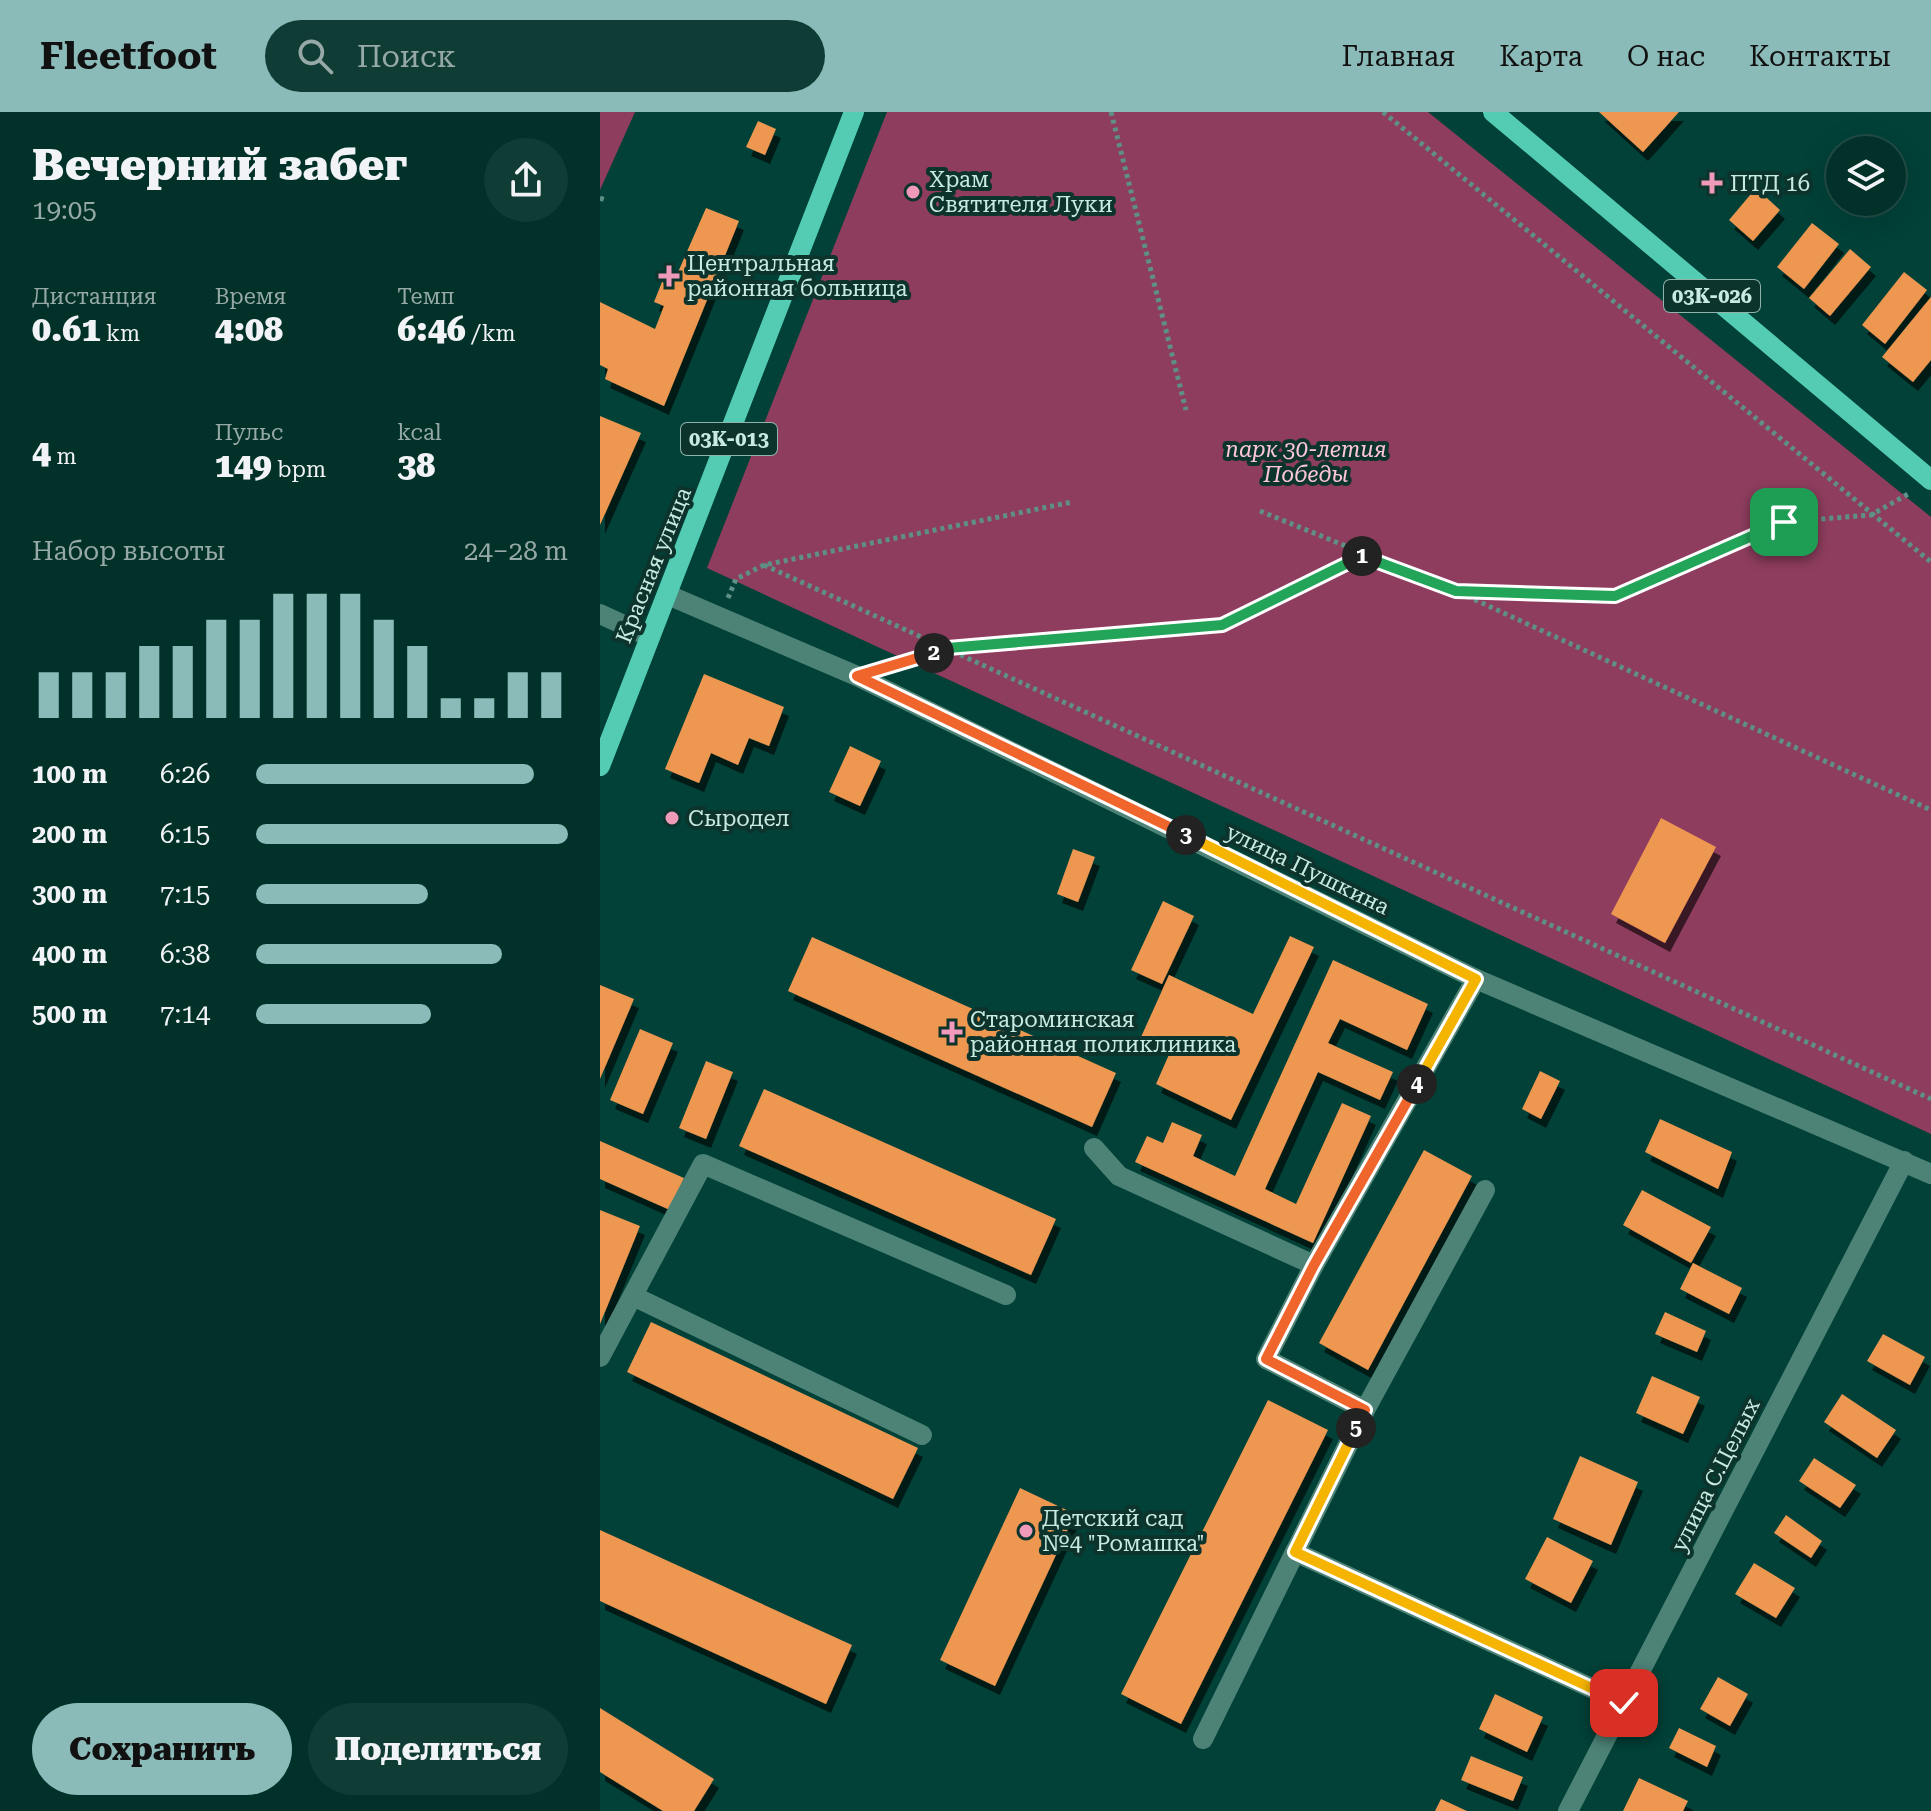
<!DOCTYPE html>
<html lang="ru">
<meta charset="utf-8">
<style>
body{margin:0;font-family:"Roboto Serif",serif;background:#0f3d35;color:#f1f3f6;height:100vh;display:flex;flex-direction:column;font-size:30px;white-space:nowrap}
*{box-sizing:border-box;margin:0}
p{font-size:26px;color:#96a9a8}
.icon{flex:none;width:44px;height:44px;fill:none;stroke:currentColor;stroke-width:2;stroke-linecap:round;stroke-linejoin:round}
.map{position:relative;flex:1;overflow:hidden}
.side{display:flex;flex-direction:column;background:#013129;width:600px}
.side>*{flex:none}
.tools{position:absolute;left:1226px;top:24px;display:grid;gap:16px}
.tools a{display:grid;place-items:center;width:80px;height:80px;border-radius:50%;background:#013129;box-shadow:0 8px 32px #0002,0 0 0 2px #234c46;font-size:40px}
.pin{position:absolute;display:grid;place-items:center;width:68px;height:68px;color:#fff;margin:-34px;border-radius:16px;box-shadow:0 4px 12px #0006}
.km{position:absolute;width:40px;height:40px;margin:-20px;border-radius:50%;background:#222;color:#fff;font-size:22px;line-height:40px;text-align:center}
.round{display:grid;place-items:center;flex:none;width:84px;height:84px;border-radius:42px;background:#0f3d35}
.head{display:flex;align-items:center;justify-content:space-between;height:136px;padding:0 32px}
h1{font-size:44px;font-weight:800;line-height:60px}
.stats{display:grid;grid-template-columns:repeat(3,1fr);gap:12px;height:136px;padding:8px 32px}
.stats div{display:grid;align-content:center}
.stats b{font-size:34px;font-weight:800}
.stats small{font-size:22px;font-weight:400}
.stats p{font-size:22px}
.chart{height:224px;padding:16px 32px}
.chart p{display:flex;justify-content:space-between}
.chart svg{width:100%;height:144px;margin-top:8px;stroke:#8bbbb9;stroke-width:6}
.primary-button{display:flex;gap:16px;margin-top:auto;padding:16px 32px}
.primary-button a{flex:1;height:92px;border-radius:48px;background:#8bbbb9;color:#111;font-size:32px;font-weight:800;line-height:92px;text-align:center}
.primary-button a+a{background:#0f3d35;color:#f1f3f6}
ul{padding:0 32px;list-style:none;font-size:26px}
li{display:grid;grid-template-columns:128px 96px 1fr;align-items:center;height:60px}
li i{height:20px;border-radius:10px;background:#8bbbb9}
header{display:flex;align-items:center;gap:48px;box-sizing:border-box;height:112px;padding:0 40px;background:#8bbbb9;color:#111}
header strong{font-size:38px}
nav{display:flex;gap:44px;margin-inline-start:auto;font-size:28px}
.search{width:560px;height:72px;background:#0f3d35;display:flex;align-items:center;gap:20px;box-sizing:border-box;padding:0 28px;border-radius:44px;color:#96a9a8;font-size:30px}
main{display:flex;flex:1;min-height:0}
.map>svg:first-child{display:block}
</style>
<header>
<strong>Fleetfoot</strong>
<div class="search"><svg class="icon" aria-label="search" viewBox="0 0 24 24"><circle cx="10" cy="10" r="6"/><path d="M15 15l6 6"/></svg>Поиск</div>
<nav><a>Главная</a><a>Карта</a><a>О нас</a><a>Контакты</a></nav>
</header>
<main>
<section class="side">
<div class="head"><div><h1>Вечерний забег</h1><p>19:05</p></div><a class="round"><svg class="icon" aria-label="share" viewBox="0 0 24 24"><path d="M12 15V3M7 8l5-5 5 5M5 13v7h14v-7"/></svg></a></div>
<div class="stats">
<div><p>Дистанция</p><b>0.61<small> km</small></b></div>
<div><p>Время</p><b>4:08</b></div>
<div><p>Темп</p><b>6:46<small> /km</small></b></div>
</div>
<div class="stats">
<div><b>4<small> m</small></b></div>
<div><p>Пульс</p><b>149<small> bpm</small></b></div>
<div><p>kcal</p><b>38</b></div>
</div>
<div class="chart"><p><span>Набор высоты</span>24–28 m</p>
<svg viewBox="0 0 160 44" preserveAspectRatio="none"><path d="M5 44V30M15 44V30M25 44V30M35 44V22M45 44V22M55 44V14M65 44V14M75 44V6M85 44V6M95 44V6M105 44V14M115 44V22M125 44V38M135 44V38M145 44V30M155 44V30"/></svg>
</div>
<ul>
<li><b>100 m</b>6:26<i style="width:89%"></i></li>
<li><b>200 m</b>6:15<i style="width:100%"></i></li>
<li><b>300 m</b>7:15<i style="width:55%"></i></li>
<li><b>400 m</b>6:38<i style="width:79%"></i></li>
<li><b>500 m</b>7:14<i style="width:56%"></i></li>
</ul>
<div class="primary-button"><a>Сохранить</a><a>Поделиться</a></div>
</section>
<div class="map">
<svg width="1331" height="1699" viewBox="0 0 1331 1699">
<defs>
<filter id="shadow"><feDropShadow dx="5" dy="9" stdDeviation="0" flood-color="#0009"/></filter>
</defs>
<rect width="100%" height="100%" fill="#014137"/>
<!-- green -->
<g fill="#8f3d5e">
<path d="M0,0H35L0,78Z"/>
<path d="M287,0H828L1331,405V1022L107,456Z"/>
</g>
<!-- building -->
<g fill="#ee9751" filter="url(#shadow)">
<path d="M999,0H1079L1043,40Z"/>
<path d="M158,9L176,17L165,43L146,35Z"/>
<path d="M1156,76L1180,98L1153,129L1129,108Z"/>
<path d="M106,96L139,109L64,294L5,267L8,257L0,253V190L55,217L64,194L54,190L62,170L72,174Z"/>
<path d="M1212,111L1239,132L1204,177L1177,155Z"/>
<path d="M1250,137L1271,155L1230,204L1209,186Z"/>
<path d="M1304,160L1327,178L1285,232L1262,213Z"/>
<path d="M1331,185V248L1313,270L1282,245Z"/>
<path d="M0,304L41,321L0,413Z"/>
<path d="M104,562L184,595L169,634L149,626L138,653L111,641L99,671L65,657Z"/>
<path d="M250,634L281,649L260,694L229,680Z"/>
<path d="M1061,706L1116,735L1065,831L1011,802Z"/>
<path d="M473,737L495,745L478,790L457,782Z"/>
<path d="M563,789L594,804L562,872L531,858Z"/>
<path d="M690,824L714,835L631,1008L556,972L571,938L541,925L569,863L653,902Z"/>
<path d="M212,825L516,961L492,1015L188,879Z"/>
<path d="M733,848L828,892L807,938L740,907L728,931L793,960L780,988L718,960L665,1077L696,1092L742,991L771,1004L713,1131L535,1050L547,1024L563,1031L572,1010L602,1023L593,1044L635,1064Z"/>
<path d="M0,873L34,887L0,967Z"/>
<path d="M40,917L73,931L43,1002L10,988Z"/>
<path d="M106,949L133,960L106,1027L79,1016Z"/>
<path d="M940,959L960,969L941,1007L922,997Z"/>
<path d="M164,977L456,1107L431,1163L139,1034Z"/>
<path d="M1060,1007L1132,1040L1118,1077L1045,1040Z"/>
<path d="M0,1029L84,1066L70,1098L0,1067Z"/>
<path d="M824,1038L872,1064L768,1258L719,1231Z"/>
<path d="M1042,1078L1111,1115L1091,1151L1023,1113Z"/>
<path d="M0,1098L40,1114L0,1212Z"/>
<path d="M1093,1151L1142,1176L1129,1202L1080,1177Z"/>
<path d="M1065,1200L1106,1219L1097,1240L1055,1222Z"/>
<path d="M51,1210L318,1336L293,1387L27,1260Z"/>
<path d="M1283,1222L1325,1245L1310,1273L1267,1249Z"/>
<path d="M1052,1264L1100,1285L1083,1322L1036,1301Z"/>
<path d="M1242,1282L1296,1318L1277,1346L1224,1310Z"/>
<path d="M668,1288L728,1318L581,1612L521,1582Z"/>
<path d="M980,1344L1038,1370L1011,1433L953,1407Z"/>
<path d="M1214,1346L1256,1373L1240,1396L1199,1369Z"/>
<path d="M420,1376L475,1402L395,1574L340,1548Z"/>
<path d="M1186,1403L1222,1429L1211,1446L1174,1421Z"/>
<path d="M0,1418L252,1533L226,1592L0,1489Z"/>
<path d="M947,1425L993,1449L971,1491L925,1467Z"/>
<path d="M1154,1451L1195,1476L1176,1506L1135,1482Z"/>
<path d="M1118,1565L1148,1582L1130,1614L1100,1597Z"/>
<path d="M895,1582L943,1605L927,1640L879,1617Z"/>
<path d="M0,1596L114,1667L94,1699H63L0,1660Z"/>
<path d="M1079,1616L1116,1634L1107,1655L1069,1636Z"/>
<path d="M871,1644L923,1665L913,1689L861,1668Z"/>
<path d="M1039,1666L1088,1689L1083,1699H1023Z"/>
<path d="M841,1687L867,1699H835Z"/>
</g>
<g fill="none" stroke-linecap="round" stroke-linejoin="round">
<!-- path -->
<g stroke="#5e9086" stroke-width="5" stroke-dasharray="4 4" stroke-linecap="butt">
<path d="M511,0L586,298"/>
<path d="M783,0L1331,450"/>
<path d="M0,86L6,88"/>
<path d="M660,399L856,479L1331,698"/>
<path d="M164,453L1331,987"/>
<path d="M861,479L1015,484L1184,410L1271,403L1310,381"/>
<path d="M128,486L136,467L164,453L472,390"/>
<path d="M293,553L348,536L622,513L765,443"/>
</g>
<!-- minor -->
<g stroke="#4d8276" stroke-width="20">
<path d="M68,483L257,564L876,867L1331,1062"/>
<path d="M0,502L50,525"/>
<path d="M494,1036L519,1064L714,1153L876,867"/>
<path d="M714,1153L666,1247L765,1298L885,1078"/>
<path d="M33,1184L322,1323"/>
<path d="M0,1245L103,1052L406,1183"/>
<path d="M695,1440L1024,1591"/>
<path d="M603,1627L765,1298"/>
<path d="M968,1699L1304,1049"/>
</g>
<!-- major -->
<g stroke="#53ccb3" stroke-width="20">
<path d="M893,0L1331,368"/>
<path d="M0,654L254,0"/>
</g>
</g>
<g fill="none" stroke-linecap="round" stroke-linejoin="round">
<!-- split-1 casing -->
<g stroke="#fff" stroke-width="16">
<path id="split-1" d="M762,444L856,479L1015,484L1184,410"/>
</g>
<!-- split-2 casing -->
<g stroke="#fff" stroke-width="16">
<path id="split-2" d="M334,541L348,536L622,513L762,444"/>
</g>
<!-- split-3 casing -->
<g stroke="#fff" stroke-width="16">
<path id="split-3" d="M334,541L257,564L586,723"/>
</g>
<!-- split-4 casing -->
<g stroke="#fff" stroke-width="16">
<path id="split-4" d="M586,723L876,867L817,972"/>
</g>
<!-- split-5 casing -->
<g stroke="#fff" stroke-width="16">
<path id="split-5" d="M756,1316L765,1298L666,1247L714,1153L817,972"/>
</g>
<!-- split-6 casing -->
<g stroke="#fff" stroke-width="16">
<path id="split-6" d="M756,1316L695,1440L1024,1591"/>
</g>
<!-- split-1 -->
<use href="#split-1" stroke="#22a559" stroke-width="10"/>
<!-- split-2 -->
<use href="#split-2" stroke="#22a559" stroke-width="10"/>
<!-- split-3 -->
<use href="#split-3" stroke="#f0652b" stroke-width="10"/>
<!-- split-4 -->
<use href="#split-4" stroke="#f5b400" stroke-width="10"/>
<!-- split-5 -->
<use href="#split-5" stroke="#f0652b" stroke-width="10"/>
<!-- split-6 -->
<use href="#split-6" stroke="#f5b400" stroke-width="10"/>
</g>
<!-- markers -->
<g fill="#ef9ab8" stroke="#0c342d" stroke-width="3">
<path d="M1108 59h8v8h8v8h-8v8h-8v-8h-8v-8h8z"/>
<circle cx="313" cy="80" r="8"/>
<path d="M65 152h8v8h8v8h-8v8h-8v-8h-8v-8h8z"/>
<circle cx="72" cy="706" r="8"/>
<path d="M348 908h8v8h8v8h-8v8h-8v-8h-8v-8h8z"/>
<circle cx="426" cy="1419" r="8"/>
</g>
<g text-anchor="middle" stroke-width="8" stroke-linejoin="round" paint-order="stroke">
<!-- shield labels -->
<g fill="#0c342d" stroke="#90b3ab" stroke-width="2">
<rect x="1064" y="168" width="96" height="32" rx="6"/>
<rect x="81" y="311" width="96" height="32" rx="6"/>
</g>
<g font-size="20" font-weight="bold" fill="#c8eae1">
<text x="1112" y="191">03К-026</text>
<text x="129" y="334">03К-013</text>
</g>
<!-- poi labels -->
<g font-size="22" fill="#c8eae1" stroke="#0c342d" text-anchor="start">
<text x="329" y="75">Храм<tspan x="329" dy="25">Святителя Луки</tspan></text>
<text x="1130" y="79">ПТД 16</text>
<text x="87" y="159">Центральная<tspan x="87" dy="25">районная больница</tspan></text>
<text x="88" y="714">Сыродел</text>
<text x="370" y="915">Староминская<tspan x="370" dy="25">районная поликлиника</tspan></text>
<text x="442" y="1414">Детский сад<tspan x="442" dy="25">№4 "Ромашка"</tspan></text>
</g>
<!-- park labels -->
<g font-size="22" font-style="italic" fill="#fdc7d8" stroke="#0c342d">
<text x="706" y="345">парк 30-летия<tspan x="706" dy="25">Победы</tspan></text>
</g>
<!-- street labels -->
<g font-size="22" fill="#c8eae1" stroke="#0c342d">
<text transform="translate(53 453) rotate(-68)" y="8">Красная улица</text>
<text transform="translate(708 757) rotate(26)" y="8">улица Пушкина</text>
<text transform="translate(1115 1363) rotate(-63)" y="8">улица С.Целых</text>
</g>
</g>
</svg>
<div class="tools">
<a><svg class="icon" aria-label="layers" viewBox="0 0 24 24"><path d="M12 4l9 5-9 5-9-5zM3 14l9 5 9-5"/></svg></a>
</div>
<div class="pin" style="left:1184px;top:410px;background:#1e9e55"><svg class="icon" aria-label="arrive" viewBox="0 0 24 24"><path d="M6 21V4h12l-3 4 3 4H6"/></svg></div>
<div class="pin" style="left:1024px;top:1591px;background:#d93025"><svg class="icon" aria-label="check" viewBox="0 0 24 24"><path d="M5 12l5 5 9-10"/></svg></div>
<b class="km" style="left:762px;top:444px">1</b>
<b class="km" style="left:334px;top:541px">2</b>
<b class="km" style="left:586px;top:723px">3</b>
<b class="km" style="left:817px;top:972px">4</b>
<b class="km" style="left:756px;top:1316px">5</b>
</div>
</main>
